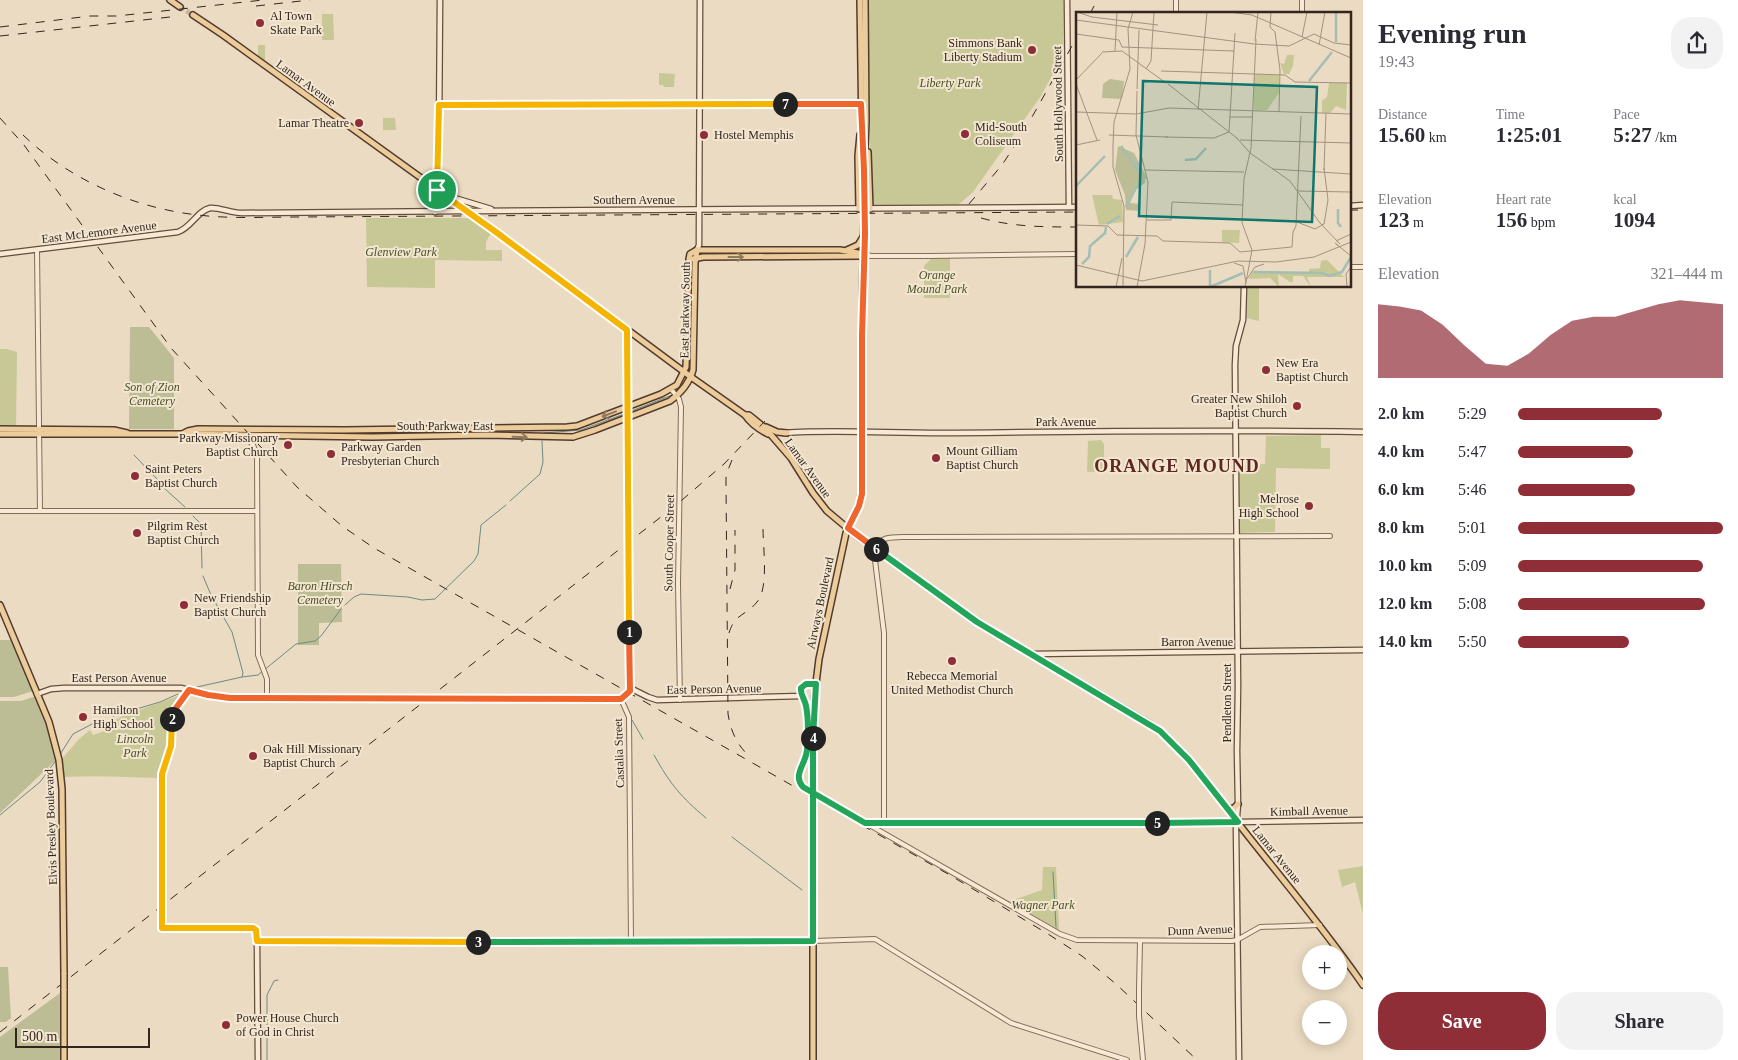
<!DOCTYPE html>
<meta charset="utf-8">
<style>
body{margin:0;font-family:"Times New Roman",serif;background:#f2f2f3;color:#2b2b33;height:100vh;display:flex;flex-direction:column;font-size:19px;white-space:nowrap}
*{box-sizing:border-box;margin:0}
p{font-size:16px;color:#7c7c81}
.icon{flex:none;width:28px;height:28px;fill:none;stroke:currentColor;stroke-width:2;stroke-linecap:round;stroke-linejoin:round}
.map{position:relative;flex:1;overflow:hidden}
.panel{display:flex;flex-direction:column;background:#fff;width:375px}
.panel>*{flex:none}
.buttons{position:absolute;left:1302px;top:945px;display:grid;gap:10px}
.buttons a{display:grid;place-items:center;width:45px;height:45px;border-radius:50%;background:#fff;box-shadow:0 2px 12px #0003;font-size:25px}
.scale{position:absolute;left:15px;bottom:12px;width:135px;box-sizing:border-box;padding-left:5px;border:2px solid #34261e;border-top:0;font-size:14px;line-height:18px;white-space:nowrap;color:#34261e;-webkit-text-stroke:4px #f3e6d1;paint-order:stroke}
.pin{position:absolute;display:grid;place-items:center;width:42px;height:42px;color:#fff;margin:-21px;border:2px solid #fff;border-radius:50%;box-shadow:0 1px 5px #0007}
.km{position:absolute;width:25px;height:25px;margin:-12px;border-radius:50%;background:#222;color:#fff;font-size:14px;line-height:25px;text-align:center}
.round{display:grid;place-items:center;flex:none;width:52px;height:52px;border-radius:20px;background:#f2f2f3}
.overview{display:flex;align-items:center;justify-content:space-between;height:85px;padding:0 15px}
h1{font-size:28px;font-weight:700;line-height:38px}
.metrics{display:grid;grid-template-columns:repeat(3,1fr);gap:8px;height:85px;padding:5px 15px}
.metrics div{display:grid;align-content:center}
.metrics b{font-size:21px;font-weight:700}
.metrics small{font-size:14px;font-weight:400}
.metrics p{font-size:14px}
.chart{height:140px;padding:10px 15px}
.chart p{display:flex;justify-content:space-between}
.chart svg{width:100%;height:90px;margin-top:5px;fill:#8f2e37;opacity:.7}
.cta{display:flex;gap:10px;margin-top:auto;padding:10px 15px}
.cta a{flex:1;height:58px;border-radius:20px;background:#8f2e37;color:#fff;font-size:20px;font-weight:700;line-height:58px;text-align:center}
.cta a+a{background:#f2f2f3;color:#2b2b33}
ul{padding:0 15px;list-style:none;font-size:16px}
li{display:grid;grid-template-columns:80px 60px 1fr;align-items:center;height:38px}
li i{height:12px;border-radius:6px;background:#8f2e37}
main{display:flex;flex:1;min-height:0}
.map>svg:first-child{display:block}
</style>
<main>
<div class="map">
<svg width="1363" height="1060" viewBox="0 0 1363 1060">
<rect width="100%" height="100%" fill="#ebdbc2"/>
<!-- green -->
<g fill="#c7c896">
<path d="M866,0H1064L1063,55L1041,96L973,192L957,206L873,207V201L871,200Z"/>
<path d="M322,14H333L334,40H322Z"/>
<path d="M258,45H265V61L258,56Z"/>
<path d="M659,73L675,74L674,87H664L663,85H659Z"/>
<path d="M383,118H395L396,130H383Z"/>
<path d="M366,218H472L491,233L486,242V250H502V261L435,260V288L367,287Z"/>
<path d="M933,257H950V298H924V266Z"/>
<path d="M1245,286H1259V321L1246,318Z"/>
<path d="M0,349H6L17,352L16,427H0Z"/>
<path d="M1321,435V448H1330V469L1276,468L1275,532L1239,533V466L1265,464L1266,436Z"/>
<path d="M1101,440L1104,444V471L1089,472L1087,471L1088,441Z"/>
<path d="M181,695L170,714L168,747L159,778C127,777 96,775 64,777L62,759L78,740L90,730L93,735L105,731L104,726L125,715Z"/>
<path d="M1363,866V914L1355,882L1342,887L1338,870Z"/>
<path d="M1043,867H1056L1059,929L1058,930L1007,902L1042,890Z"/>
</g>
<!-- cemetery -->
<g fill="#bcbd95">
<path d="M130,327H149L174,358V429H129Z"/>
<path d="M298,564H341L342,622L319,623V645H298Z"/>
<path d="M0,640H11L33,691L14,697H0Z"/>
<path d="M36,696L43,713L57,759L0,813V701H21Z"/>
<path d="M0,967H8L11,1018L6,1022H0Z"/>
<path d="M60,993L61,1060H0V1037Z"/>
</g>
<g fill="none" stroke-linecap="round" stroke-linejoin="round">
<!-- stream -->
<g stroke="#6c8b80" stroke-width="1">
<path d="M675,392L684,383"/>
<path d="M629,412L672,395"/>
<path d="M544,433L581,430L624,414"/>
<path d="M134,455L161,483"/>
<path d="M164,488L185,507"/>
<path d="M510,501L540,474L543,462L542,441"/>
<path d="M193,516L201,524L202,568"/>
<path d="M345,605L354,597L361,594L408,597L422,600L435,599L474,561L478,554L481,525L506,505"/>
<path d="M242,677L258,675L296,644L315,641L321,636L341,609"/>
<path d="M197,687L242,677L243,673L232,632L211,595L203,576"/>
<path d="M113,716L160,702L178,694"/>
<path d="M632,720L643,739"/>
<path d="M654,755C670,784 681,797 706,818"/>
<path d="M59,756L73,734L94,723"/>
<path d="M0,815L40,782L57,759"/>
<path d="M732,837L802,890"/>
<path d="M1053,872L1056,927"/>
<path d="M267,1060V995L274,981L278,980"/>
</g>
<!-- primary-tunnel -->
<path stroke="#c6b7a1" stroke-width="5" stroke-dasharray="5 2.5" stroke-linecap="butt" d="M180,7L193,15"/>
<!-- tertiary casing -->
<g stroke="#846c5a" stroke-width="6">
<g id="tertiary">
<path d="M1176,0V14"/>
<path d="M1302,0V14"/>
<path d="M439,105L681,106L863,104"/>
<path d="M37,250L40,511"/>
<path d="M864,254L871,256H915"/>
<path d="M929,256L1077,254"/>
<path d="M1349,267H1363"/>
<path d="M627,330L630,688"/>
<path d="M671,389L679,399L681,407L678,584L680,700"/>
<path d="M245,436L253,445L257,455L258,655L267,679V698"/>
<path d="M0,511H257"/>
<path d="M802,696L806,707L807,753L798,778L803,787L1060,934L1077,940L1232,941L1237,940L1260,927L1320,925"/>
<path d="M621,699L629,717L631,941"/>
<path d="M884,822V633L874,552C877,535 895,537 909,537L1330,536"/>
<path d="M865,823L1237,822"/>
<path d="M162,896V774L171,746L174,713L189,690"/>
<path d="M162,913V929L253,928L257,930V941"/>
<path d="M813,941L875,939L1011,1023L1127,1060"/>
<path d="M1139,990L1140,941"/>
<path d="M1139,1016L1143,1060"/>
</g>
</g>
<!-- secondary casing -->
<g stroke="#654e3d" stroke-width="7">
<g id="secondary">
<path d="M1067,0L1069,207"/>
<path d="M448,196L491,209"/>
<path d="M1349,206L1363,205"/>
<path d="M477,211L1077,207"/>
<path d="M435,212L437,190L439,134L440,0"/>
<path d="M697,250L699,245L700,0"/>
<path d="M0,254L178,232C192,227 197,211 210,208C218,207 232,213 242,213L460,211"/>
<path d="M784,433C841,429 898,434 955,433C1091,431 1227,430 1363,432"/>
<path d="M1031,654L1363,650"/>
<path d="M37,694L51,689L64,688H181L208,695L230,698L613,700L621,699L629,691L630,688L648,697L657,700L802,696C798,685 806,684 816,684"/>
<path d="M1238,822L1363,820"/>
<path d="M258,1060L257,941H813"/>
<path d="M1239,1060L1236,828L1238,804L1237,751L1238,686L1235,365L1236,346L1243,320L1244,286"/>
</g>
</g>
<!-- primary casing -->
<g stroke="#523b2e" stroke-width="8">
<g id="primary">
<path d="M170,0L180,7"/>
<path d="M860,0L862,137"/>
<path d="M193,15L223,35L496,232L691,377L745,415C750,423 760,430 768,434"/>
<path d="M868,152L870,209"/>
<path d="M864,172L866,121L865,0"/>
<path d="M859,209L858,156L860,135"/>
<path d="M697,250H840L864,254"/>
<path d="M847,250L858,245L863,237"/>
<path d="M693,259L703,257L861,256L864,254"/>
<path d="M862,308L864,222"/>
<path d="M745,415H749L765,428L791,458L813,493L827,511L857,536L977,622L1150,724C1186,750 1211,788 1238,823C1280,877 1324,928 1363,985"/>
<path d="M766,427L777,432L787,433"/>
<path d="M0,429L114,430L127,433"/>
<path d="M0,434H182L372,437L487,435L573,437L595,430L670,401C681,393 689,384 693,370L695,263L697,250"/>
<path d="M182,434L188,431L198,429L345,430L567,427L577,426L661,394L677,385L686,367L689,259L690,254L697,250"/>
<path d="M0,605L49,722L59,760L62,789L64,974"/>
<path d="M813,790L814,699L819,659L846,533L859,506L861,494L862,336"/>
<path d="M1228,808L1233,809L1238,804"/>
<path d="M813,864V1060"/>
<path d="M64,989V1060"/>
</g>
</g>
<!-- tertiary -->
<use href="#tertiary" stroke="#f7e9d4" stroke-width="4"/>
<!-- secondary -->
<use href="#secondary" stroke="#f7e9d4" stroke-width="4.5"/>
<!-- primary -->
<use href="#primary" stroke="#edcc9b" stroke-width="5"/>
<!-- rail -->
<g stroke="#34261e" stroke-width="1" stroke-dasharray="9 9" stroke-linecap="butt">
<path d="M256,6L310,0"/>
<path d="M1090,14L1097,0"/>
<path d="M0,27L90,16H117L263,0"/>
<path d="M0,36L179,16"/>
<path d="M0,118L24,145L171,348L297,487L342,526L374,548L948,874L1048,934L1082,956L1116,984L1197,1060"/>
<path d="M23,135C70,180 134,208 198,215C231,219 265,217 298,217L1077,212"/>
<path d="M969,204L1002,165L1023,133L1077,37"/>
<path d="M1349,210H1363"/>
<path d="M981,218C1013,227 1044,227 1077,227"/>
<path d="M732,460L726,475V484L728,714C731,732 737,745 750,757"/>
<path d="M730,589L735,570V530"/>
<path d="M729,633C735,613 746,616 757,602C769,588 763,548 763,529"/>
<path d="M0,1032L675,506L724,464L765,421"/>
</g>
<!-- tertiary-bridge casing -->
<g stroke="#846c5a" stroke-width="6" stroke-linecap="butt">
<g id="tertiary-bridge">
<path d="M915,256H929"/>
<path d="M162,896V913"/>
<path d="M1139,990V1016"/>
</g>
</g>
<!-- secondary-bridge casing -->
<g stroke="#654e3d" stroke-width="7" stroke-linecap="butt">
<path id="secondary-bridge" d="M460,211H477"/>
</g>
<!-- primary-bridge casing -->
<g stroke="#523b2e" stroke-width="8" stroke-linecap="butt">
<g id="primary-bridge">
<path d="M864,172V222"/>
<path d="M862,336V308"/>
<path d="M813,864V790"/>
<path d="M64,974V989"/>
</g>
</g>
<!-- tertiary-bridge -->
<use href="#tertiary-bridge" stroke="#f7e9d4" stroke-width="4"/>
<!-- secondary-bridge -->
<use href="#secondary-bridge" stroke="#f7e9d4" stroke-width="4.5"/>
<!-- primary-bridge -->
<use href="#primary-bridge" stroke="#edcc9b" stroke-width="5"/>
</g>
<!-- one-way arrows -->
<defs><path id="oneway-shaft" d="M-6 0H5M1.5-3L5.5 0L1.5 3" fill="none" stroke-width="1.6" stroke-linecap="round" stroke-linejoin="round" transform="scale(1.25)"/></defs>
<g stroke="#90795c">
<use href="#oneway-shaft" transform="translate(736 257)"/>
<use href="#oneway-shaft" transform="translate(609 414) rotate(159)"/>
<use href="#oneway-shaft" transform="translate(520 437) rotate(2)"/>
</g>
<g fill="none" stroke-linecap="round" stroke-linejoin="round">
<!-- split-1 casing -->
<g stroke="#fff" stroke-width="10">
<path id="split-1" d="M437,190L496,232L627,330L629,632"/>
</g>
<!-- split-2 casing -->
<g stroke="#fff" stroke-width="10">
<path id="split-2" d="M172,719L176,708L189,690L208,695L230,698L621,699L630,691L629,632"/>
</g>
<!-- split-3 casing -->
<g stroke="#fff" stroke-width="10">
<path id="split-3" d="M172,719L171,746L162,774V928H253L256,930L257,941L478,942"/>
</g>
<!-- split-4 casing -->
<g stroke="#fff" stroke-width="10">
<path id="split-4" d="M478,942L813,941V738"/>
</g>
<!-- split-5 casing -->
<g stroke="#fff" stroke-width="10">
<path id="split-5" d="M813,738L816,684H806L801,688C800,695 805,699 806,706C809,720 808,737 807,750C806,764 792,775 803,787L865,823H1157"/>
</g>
<!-- split-6 casing -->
<g stroke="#fff" stroke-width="10">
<path id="split-6" d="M876,549L977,622L1160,731L1189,760L1238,822L1157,823"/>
</g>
<!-- split-7 casing -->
<g stroke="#fff" stroke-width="10">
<path id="split-7" d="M785,104H861L864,170L865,234L862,336V494L859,506L848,528L876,549"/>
</g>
<!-- split-8 casing -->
<g stroke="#fff" stroke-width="10">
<path id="split-8" d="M437,190L439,105L785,104"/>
</g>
<!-- split-1 -->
<use href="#split-1" stroke="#f5b400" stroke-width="6"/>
<!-- split-2 -->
<use href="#split-2" stroke="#f0652b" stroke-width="6"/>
<!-- split-3 -->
<use href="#split-3" stroke="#f5b400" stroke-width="6"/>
<!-- split-4 -->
<use href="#split-4" stroke="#22a559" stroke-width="6"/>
<!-- split-5 -->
<use href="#split-5" stroke="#22a559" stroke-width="6"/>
<!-- split-6 -->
<use href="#split-6" stroke="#22a559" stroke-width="6"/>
<!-- split-7 -->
<use href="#split-7" stroke="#f0652b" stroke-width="6"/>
<!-- split-8 -->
<use href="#split-8" stroke="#f5b400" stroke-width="6"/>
</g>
<!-- markers -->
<g fill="#8f2e37" stroke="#f3e6d1" stroke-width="2">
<circle cx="260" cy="23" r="5"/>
<circle cx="1032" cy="50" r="5"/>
<circle cx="359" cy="123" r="5"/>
<circle cx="965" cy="134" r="5"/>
<circle cx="704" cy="135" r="5"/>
<circle cx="1266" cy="370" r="5"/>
<circle cx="1297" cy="406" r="5"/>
<circle cx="288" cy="445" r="5"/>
<circle cx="331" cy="454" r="5"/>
<circle cx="936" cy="458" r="5"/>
<circle cx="135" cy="476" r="5"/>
<circle cx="1309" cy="506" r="5"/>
<circle cx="137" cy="533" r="5"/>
<circle cx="184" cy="605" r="5"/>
<circle cx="952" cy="661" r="5"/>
<circle cx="83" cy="717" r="5"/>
<circle cx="253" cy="756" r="5"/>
<circle cx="226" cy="1025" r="5"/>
</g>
<g text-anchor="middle" stroke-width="4" stroke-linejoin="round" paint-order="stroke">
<!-- poi labels -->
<g font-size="12" fill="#34261e" stroke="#f3e6d1" text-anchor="start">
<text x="270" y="20">Al Town<tspan x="270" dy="14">Skate Park</tspan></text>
<text x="1022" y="47" text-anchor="end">Simmons Bank<tspan x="1022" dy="14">Liberty Stadium</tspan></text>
<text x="349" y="127" text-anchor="end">Lamar Theatre</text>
<text x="975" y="131">Mid-South<tspan x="975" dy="14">Coliseum</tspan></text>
<text x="714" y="139">Hostel Memphis</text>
<text x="1276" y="367">New Era<tspan x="1276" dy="14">Baptist Church</tspan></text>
<text x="1287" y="403" text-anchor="end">Greater New Shiloh<tspan x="1287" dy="14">Baptist Church</tspan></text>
<text x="278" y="442" text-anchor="end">Parkway Missionary<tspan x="278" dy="14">Baptist Church</tspan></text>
<text x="341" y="451">Parkway Garden<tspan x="341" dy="14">Presbyterian Church</tspan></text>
<text x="946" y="455">Mount Gilliam<tspan x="946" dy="14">Baptist Church</tspan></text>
<text x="145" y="473">Saint Peters<tspan x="145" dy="14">Baptist Church</tspan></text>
<text x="1299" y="503" text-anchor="end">Melrose<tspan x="1299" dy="14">High School</tspan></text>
<text x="147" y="530">Pilgrim Rest<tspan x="147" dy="14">Baptist Church</tspan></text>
<text x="194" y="602">New Friendship<tspan x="194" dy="14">Baptist Church</tspan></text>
<text x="952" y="680" text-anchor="middle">Rebecca Memorial<tspan x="952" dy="14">United Methodist Church</tspan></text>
<text x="93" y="714">Hamilton<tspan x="93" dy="14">High School</tspan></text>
<text x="263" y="753">Oak Hill Missionary<tspan x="263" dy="14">Baptist Church</tspan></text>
<text x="236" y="1022">Power House Church<tspan x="236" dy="14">of God in Christ</tspan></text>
</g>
<!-- street labels -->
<g font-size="12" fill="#34261e" stroke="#f3e6d1">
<text transform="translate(306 83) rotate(36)" y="4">Lamar Avenue</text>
<text transform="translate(1058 104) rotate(-91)" y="4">South Hollywood Street</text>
<text x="634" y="204">Southern Avenue</text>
<text transform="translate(99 232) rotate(-7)" y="4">East McLemore Avenue</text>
<text transform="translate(685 310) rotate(-89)" y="4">East Parkway South</text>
<text x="1066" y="426">Park Avenue</text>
<text x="445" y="430">South Parkway East</text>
<text transform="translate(808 468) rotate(54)" y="4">Lamar Avenue</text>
<text transform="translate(669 543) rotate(-89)" y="4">South Cooper Street</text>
<text transform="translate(820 603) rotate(-78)" y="4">Airways Boulevard</text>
<text x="1197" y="646">Barron Avenue</text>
<text x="119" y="682">East Person Avenue</text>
<text transform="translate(714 689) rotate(-1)" y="4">East Person Avenue</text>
<text transform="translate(1227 703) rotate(-90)" y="4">Pendleton Street</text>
<text transform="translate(619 753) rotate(-92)" y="4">Castalia Street</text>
<text transform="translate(1309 811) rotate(-1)" y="4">Kimball Avenue</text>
<text transform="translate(51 827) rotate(-92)" y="4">Elvis Presley Boulevard</text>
<text transform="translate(1277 855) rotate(51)" y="4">Lamar Avenue</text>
<text transform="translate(1200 930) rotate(-2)" y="4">Dunn Avenue</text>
</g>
<!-- park labels -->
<g font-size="12" font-style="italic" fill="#495025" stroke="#f3e6d1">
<text x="950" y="87">Liberty Park</text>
<text x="401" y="256">Glenview Park</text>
<text x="937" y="279">Orange<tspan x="937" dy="14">Mound Park</tspan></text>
<text x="152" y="391">Son of Zion<tspan x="152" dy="14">Cemetery</tspan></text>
<text x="320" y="590">Baron Hirsch<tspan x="320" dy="14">Cemetery</tspan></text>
<text x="135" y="743">Lincoln<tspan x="135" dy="14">Park</tspan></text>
<text x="1043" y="909">Wagner Park</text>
</g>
<!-- district labels -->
<g font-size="18" font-weight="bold" letter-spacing="1" fill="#5e271f" stroke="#f3e6d1">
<text x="1177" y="472">ORANGE MOUND</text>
</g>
</g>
<!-- overview -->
<g transform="translate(1076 12)">
<rect width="275" height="275" fill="#ebdbc2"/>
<path d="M211,43H218L217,54L213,62H208L204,51L208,52ZM178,62L203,63V81L191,98L178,99ZM253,71H271L270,98L260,94L254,101H246V89L251,85ZM16,183H36L37,187L46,188L47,210L23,213ZM146,218H164L163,231L146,230ZM251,248L268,265H231L235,275L227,264H217V270H214L202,262L203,275L194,266L173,267L176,259L233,261V257L244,256L245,249Z" fill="#c7c896"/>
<path d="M34,67L48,69L46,87L26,86L27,72ZM42,134L58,141L71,166L60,176L54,191L64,192V199L50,198L49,183L39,158Z" fill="#bcbd95"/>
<path fill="none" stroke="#a4beb4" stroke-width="2.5" d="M260,1V30M233,69L256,40M45,134L62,158V150M109,148L120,147L130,136M0,174L29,144M50,195L60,176L69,169M262,197V211L265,215M31,212L44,204M50,245L62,225M6,252L13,245L14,234L29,221L30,215M178,260L246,261L253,264L266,260L275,245M134,275V258M134,275L167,261"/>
<path fill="none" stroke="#a29380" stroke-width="1" d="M1,0L16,5L82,13M153,0L176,3L275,46M195,0L194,15L199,20L204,58L203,100M0,8L178,32L213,34L238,22L258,31L275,33M0,22L43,28L46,35L158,39M226,25L231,0M179,29L182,0M243,33L249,0M39,39L41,0M26,40L46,39L90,71M70,57L75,49L78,0M85,59L209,63L219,70L275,71M0,68L26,41M0,72L21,128M92,72L162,127M61,77L63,18M122,98L131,0M0,100L60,102L93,96L275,102M154,105H176M33,123L92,125M89,125L138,126L153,120L159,21M160,125L174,141L214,169L244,211L264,232M164,128L275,131M0,133L24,128M196,157L275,162M69,158L168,160M248,158L250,101M222,179L275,180M71,208H95L96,190L167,193M221,210L239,217L248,212L252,188L248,156M0,213L32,214L41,223L81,224L87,229L154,231L164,240L216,235L217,220L220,214L225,104M260,229L275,222M262,234L259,231L275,244M158,251L167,254L170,271M0,253L66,269L162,249L200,250L238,245L275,230M171,267L179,255L188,252M40,275L46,246M47,275L48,194L37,155V133L38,110L54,57L52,17L57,0M61,275L69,232L72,170L60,123L61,79M169,275L176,238L166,211L168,167L175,136L180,27M271,275L270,262L275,255"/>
<path fill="#0f766e" fill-opacity="0.15" stroke="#0f766e" stroke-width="2.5" d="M67,69L241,75L236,210L63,204Z"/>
<rect width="275" height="275" fill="none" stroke="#34261e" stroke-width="2.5"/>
</g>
</svg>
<div class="buttons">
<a>+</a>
<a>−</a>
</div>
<div class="scale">500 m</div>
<div class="pin" style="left:437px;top:190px;background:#1e9e55"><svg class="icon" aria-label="arrive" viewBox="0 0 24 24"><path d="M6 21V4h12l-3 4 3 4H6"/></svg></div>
<b class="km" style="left:629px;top:632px">1</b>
<b class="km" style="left:172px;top:719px">2</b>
<b class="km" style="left:478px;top:942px">3</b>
<b class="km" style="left:813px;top:738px">4</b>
<b class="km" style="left:1157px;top:823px">5</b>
<b class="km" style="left:876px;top:549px">6</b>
<b class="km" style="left:785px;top:104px">7</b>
</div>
<section class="panel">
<div class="overview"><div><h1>Evening run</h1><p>19:43</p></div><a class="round"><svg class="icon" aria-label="share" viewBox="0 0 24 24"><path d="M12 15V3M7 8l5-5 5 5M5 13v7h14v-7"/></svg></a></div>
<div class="metrics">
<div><p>Distance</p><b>15.60<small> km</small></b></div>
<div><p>Time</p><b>1:25:01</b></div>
<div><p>Pace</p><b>5:27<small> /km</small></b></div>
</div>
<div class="metrics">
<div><p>Elevation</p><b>123<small> m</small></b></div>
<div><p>Heart rate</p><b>156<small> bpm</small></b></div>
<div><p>kcal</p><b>1094</b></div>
</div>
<div class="chart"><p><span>Elevation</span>321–444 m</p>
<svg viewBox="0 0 160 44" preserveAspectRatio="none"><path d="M0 44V8L10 9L20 11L30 18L40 28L50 37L60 38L70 32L80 23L90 16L100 14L110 14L120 11L130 8L140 6L150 7L160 8V44z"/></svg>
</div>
<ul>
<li><b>2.0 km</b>5:29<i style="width:70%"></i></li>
<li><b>4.0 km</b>5:47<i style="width:56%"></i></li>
<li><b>6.0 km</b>5:46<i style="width:57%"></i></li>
<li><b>8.0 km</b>5:01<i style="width:100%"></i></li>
<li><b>10.0 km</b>5:09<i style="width:90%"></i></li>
<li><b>12.0 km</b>5:08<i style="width:91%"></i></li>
<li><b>14.0 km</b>5:50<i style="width:54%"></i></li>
</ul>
<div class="cta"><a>Save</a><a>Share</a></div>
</section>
</main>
